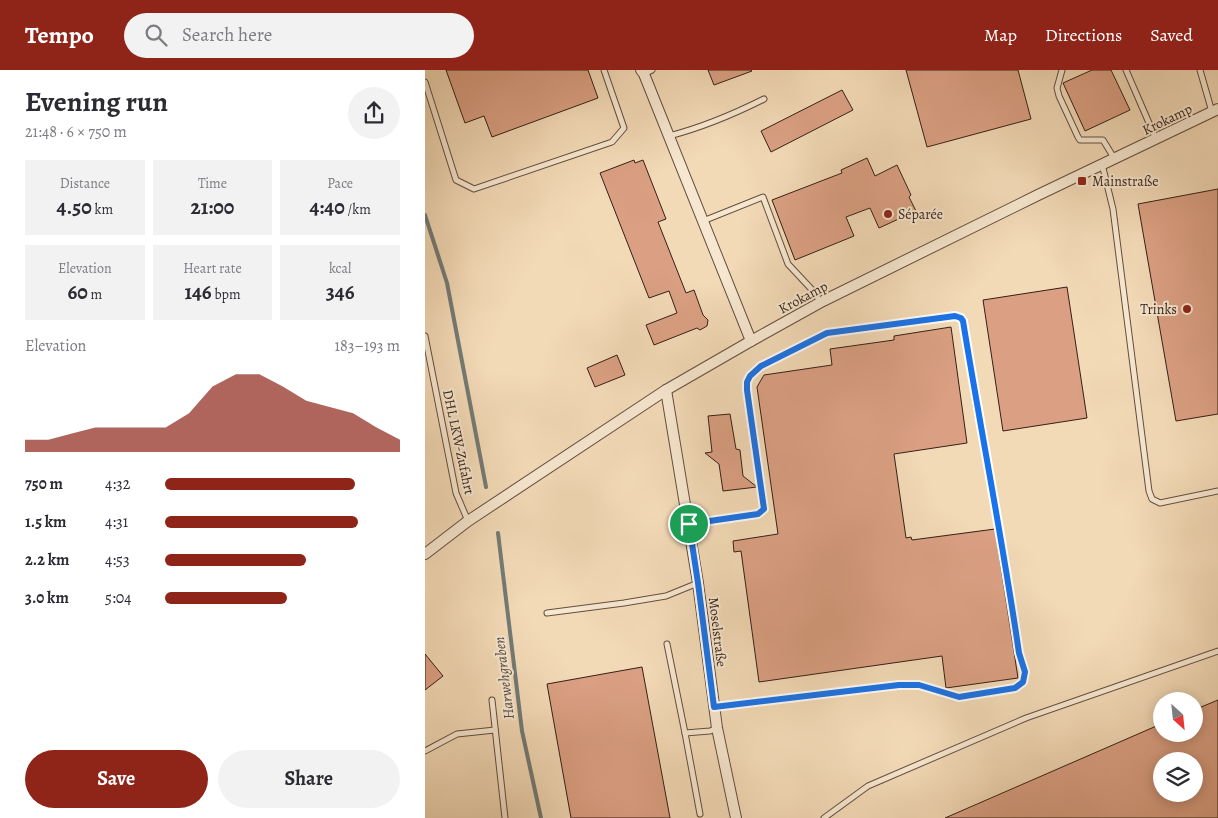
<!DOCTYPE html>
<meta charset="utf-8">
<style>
body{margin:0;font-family:Alegreya,serif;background:#f2f2f3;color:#2b2b33;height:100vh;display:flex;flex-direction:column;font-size:19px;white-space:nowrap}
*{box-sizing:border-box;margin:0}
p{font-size:16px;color:#7c7c81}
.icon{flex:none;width:28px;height:28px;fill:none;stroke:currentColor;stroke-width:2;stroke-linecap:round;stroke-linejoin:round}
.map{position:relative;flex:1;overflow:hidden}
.panel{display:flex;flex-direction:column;background:#fff;width:425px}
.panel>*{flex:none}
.needle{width:32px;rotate:153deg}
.tools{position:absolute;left:728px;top:622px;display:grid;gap:10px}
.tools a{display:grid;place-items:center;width:50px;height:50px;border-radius:50%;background:#fff;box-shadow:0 2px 12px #0003;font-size:25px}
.pin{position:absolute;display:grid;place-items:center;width:42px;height:42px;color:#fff;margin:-21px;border:2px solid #fff;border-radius:50%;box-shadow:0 1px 5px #0007}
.round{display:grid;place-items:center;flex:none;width:52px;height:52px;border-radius:26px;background:#f2f2f3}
.headline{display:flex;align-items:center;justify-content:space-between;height:85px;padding:0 25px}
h1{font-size:28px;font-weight:600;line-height:38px}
.figures{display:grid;grid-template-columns:repeat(3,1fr);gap:8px;height:85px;padding:5px 25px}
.figures div{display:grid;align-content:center;border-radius:0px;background:#f2f2f3;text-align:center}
.figures b{font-size:21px;font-weight:600}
.figures small{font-size:14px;font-weight:400}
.figures p{font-size:14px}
.chart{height:140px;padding:10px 25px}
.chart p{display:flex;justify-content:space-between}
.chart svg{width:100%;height:90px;margin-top:5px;fill:#8f2418;opacity:.7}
.cta{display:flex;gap:10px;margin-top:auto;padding:10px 25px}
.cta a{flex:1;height:58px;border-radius:30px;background:#8f2418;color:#fff;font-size:20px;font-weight:600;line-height:58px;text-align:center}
.cta a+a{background:#f2f2f3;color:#2b2b33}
ul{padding:0 25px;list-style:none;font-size:16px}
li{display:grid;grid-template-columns:80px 60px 1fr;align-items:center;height:38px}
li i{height:12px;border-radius:6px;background:#8f2418}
header{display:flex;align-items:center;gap:30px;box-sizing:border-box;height:70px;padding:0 25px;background:#8f2418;color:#fff}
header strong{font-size:24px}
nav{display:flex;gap:28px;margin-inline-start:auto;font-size:18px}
.search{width:350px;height:45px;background:#f2f2f3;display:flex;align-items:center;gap:12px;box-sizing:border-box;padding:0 18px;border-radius:28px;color:#7c7c81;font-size:19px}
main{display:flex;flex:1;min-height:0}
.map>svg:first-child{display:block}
</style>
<header>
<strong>Tempo</strong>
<div class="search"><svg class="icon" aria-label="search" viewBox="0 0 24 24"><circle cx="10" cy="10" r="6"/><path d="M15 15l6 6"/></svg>Search here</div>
<nav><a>Map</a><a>Directions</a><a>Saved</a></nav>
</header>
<main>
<section class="panel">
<div class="headline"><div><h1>Evening run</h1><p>21:48 · 6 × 750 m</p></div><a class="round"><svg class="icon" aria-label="share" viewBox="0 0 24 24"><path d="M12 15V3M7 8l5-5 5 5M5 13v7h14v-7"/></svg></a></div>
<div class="figures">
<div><p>Distance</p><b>4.50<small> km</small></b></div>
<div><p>Time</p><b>21:00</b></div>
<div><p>Pace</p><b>4:40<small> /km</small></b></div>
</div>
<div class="figures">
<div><p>Elevation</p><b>60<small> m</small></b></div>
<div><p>Heart rate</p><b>146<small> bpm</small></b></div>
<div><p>kcal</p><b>346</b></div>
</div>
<div class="chart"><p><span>Elevation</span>183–193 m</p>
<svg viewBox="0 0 160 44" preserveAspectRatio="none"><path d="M0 44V38L10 38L20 35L30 32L40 32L50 32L60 32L70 25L80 12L90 6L100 6L110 12L120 19L130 22L140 25L150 32L160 38V44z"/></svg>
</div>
<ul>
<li><b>750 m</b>4:32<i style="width:81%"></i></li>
<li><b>1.5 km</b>4:31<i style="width:82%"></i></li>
<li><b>2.2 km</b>4:53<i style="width:60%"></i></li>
<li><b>3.0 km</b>5:04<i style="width:52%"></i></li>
</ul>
<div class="cta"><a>Save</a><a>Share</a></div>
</section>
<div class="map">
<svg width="793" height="748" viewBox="0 0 793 748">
<rect width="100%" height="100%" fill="#f3dab7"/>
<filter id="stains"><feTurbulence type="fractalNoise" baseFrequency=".004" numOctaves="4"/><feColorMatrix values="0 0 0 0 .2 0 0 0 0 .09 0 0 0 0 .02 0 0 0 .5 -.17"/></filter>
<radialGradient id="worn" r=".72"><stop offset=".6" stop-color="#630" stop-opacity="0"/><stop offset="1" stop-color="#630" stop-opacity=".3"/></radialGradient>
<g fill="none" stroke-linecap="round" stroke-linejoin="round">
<!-- stream -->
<g stroke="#737b76" stroke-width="4">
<path d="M0,145L22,213L61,417"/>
<path d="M73,463L97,661L116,748"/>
</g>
</g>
<!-- building -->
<g fill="#dba083" stroke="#341f16" fill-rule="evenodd">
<path d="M21,0H163L173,28L67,67L59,46L40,53Z"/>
<path d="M283,0H326L327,1L289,15Z"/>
<path d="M481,0H593L606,49L502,77Z"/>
<path d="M667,0H686L705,40L660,61L638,13Z"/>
<path d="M417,20L428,40L346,82L336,61Z"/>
<path d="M442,88L450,106L472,95L486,125L484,127L491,141L454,158L445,138L421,147L429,166L370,190L347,130L417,103L416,100Z"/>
<path d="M209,90L210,93L218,90L241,149L233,152L261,223L269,220L278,245L283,250L282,256L275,260L272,258L229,275L221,255L252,243L244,221L224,228L175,103Z"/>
<path d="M793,119V344L751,351L713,134Z"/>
<path d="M642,217L662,348L578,361L558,230Z"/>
<path d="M526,257L542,373L469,384L481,468L486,467L487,470L570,459L593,608L521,618L517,586L334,612L316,481L309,482L308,471L353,464L332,317L339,305L407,295L405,279L469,270V266Z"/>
<path d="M192,285L200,305L170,317L162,298Z"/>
<path d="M305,344L311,379L315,380L318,406L332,417L298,421L294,394L280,383L287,382L283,346Z"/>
<path d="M0,584L18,606L0,620Z"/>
<path d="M217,597L245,748H146L122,614Z"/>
<path d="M793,630V748H520L736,654V664H769V640ZM736,691H769V724H736Z"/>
</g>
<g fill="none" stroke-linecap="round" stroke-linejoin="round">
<!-- service casing -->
<g stroke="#644e3e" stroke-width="7">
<g id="service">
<path d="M637,0L632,18L634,26L653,67L655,70H678L689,88"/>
<path d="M701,0L731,69"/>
<path d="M775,0L787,42"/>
<path d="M219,4L227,0"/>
<path d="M0,12L31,110L49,119L187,72L199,58L179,0"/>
<path d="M244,66C279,57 307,45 339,29"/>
<path d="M677,94L688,139L724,421L727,429L735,433L793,421"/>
<path d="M278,151L338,127L363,194L391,224L395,233"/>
<path d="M0,266L31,423L43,451"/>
<path d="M263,454L333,444L339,439L322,312L325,305L336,296L402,263L530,246L536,248L538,251L551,335L574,456L594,583L600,602L598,612L590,618L534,627L494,615H474L289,637"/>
<path d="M122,543L199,533L241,526L273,513"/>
<path d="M242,574L260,663L285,661L292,658"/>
<path d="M67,630L80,748"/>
<path d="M260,663L275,744"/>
<path d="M0,681L32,664L70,660"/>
<path d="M399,748L443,716L601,648L793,581"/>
</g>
</g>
<!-- minor casing -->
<g stroke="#644e3e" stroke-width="12">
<g id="minor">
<path d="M216,0L219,4L326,271"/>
<path d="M241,320L273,513L292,658L311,748"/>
<path d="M0,484L43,451L241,320L326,271L398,231L613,125L793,39"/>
</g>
</g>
<!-- service -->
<use href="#service" stroke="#f7e7d0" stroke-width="5"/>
<!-- minor -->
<use href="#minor" stroke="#f7e7d0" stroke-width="10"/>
</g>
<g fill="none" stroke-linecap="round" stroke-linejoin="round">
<!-- route casing -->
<g stroke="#fff" stroke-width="10">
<path id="route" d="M530,246L536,248L538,251C556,362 578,472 594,583L600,602L598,612L590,618L534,627L494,615H474L289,637L273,513L264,454L333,444L339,439L322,320V312L325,306L336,296L402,263Z"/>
</g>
<!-- route -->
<use href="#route" stroke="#1a73e8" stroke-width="6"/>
</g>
<!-- markers -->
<g fill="#8f2418" stroke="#f7e7d0" stroke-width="2">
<rect x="652" y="106" width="10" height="10" rx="2.5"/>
<circle cx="463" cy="144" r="5"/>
<circle cx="762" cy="239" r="5"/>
</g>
<g text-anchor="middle" stroke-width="4" stroke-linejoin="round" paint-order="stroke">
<!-- street labels -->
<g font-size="14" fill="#341f16" stroke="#f7e7d0">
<text transform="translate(742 49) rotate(-26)" y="5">Krokamp</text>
<text transform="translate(378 227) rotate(-28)" y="5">Krokamp</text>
<text transform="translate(34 372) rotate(78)" y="5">DHL LKW-Zufahrt</text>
<text transform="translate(293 562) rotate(83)" y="5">Moselstraße</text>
</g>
<!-- poi labels -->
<g font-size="14" fill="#341f16" stroke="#f7e7d0" text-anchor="start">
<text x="667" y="116">Mainstraße</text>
<text x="473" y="149">Séparée</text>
<text x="752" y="244" text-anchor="end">Trinks</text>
</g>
<!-- water labels -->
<g font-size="15" font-style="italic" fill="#544d46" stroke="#f7e7d0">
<text transform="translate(79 608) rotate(-97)" y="5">Harwehgraben</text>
</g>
</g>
<rect width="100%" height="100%" filter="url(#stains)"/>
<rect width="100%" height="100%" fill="url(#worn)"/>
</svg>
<div class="tools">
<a><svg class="needle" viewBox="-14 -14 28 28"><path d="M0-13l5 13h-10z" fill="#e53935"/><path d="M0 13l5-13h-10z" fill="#7c7c81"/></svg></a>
<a><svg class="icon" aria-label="layers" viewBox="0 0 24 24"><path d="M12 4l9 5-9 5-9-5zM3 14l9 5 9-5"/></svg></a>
</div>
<div class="pin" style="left:264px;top:454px;background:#1e9e55"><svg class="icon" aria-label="arrive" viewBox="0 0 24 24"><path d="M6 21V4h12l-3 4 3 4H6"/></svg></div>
</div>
</main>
